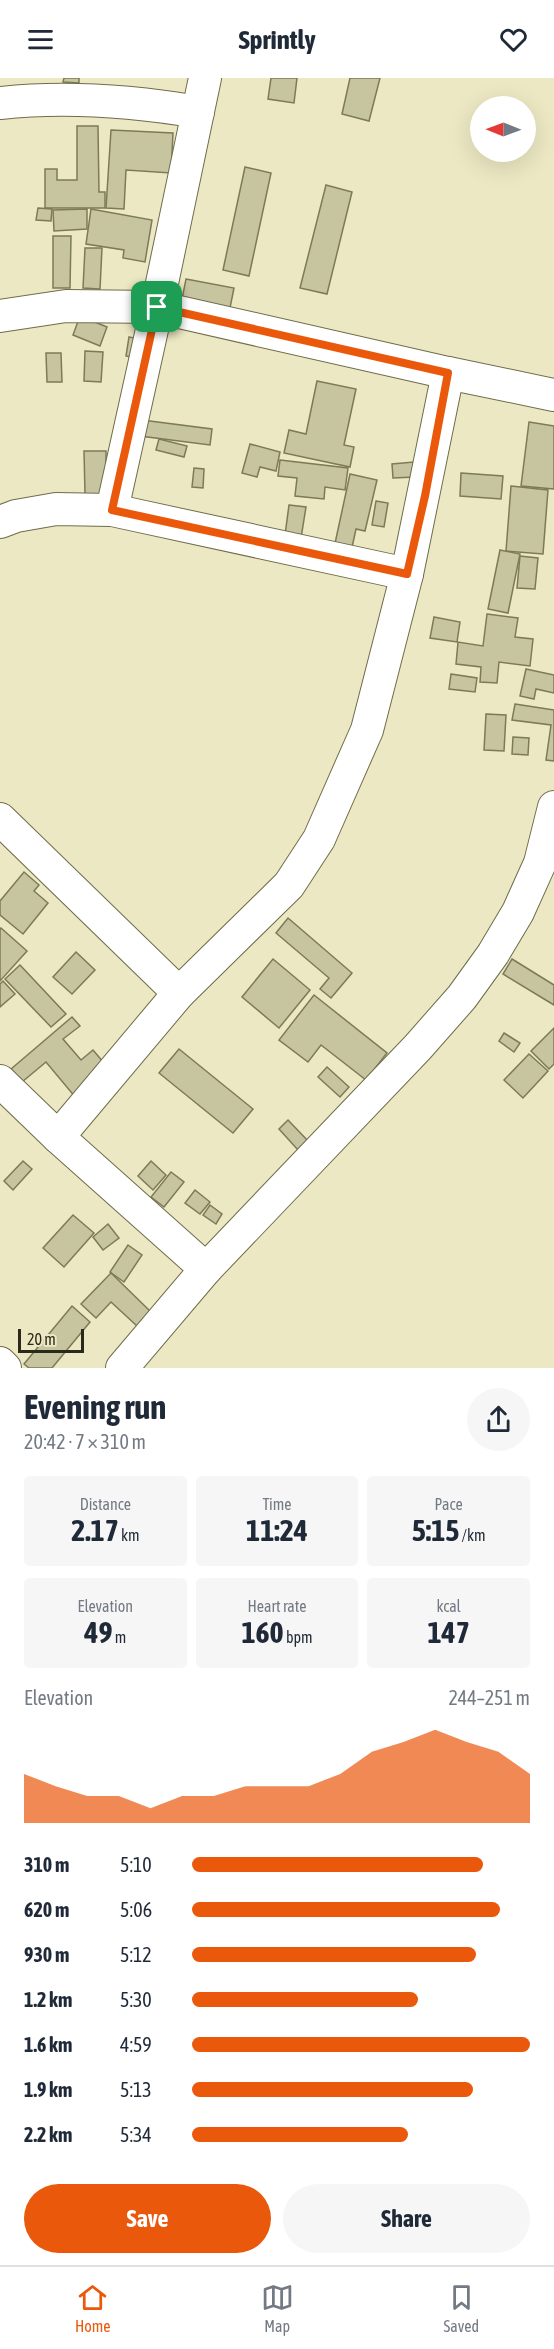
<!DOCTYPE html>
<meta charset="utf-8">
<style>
body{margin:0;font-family:"Asap Condensed",sans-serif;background:#f6f6f7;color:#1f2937;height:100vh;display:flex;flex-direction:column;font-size:22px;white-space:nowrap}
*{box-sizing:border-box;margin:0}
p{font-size:20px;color:#747a83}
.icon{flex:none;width:33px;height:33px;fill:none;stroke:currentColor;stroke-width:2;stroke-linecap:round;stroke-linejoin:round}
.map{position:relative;height:1290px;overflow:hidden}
.panel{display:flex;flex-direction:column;background:#fff;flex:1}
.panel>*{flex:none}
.needle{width:39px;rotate:271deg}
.buttons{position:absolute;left:470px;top:18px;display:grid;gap:12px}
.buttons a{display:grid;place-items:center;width:66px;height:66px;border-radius:50%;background:#fff;box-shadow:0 6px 24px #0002;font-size:30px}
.scale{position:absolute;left:18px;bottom:15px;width:66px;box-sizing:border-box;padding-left:6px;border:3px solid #2a291b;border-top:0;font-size:16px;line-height:21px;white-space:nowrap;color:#2a291b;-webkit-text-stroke:4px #ece8c3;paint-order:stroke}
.pin{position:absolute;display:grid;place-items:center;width:51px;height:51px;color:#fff;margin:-26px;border-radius:12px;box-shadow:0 3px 9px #0006}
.round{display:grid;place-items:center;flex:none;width:63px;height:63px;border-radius:32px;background:#f6f6f7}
.head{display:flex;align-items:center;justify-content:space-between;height:102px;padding:0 24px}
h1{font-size:33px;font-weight:700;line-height:45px}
.metrics{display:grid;grid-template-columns:repeat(3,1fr);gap:9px;height:102px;padding:6px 24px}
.metrics div{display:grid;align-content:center;border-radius:6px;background:#f6f6f7;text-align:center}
.metrics b{font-size:30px;font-weight:700}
.metrics small{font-size:16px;font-weight:400}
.metrics p{font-size:16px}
.chart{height:168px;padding:12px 24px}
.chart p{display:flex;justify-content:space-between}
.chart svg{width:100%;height:108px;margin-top:6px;fill:#ea580c;opacity:.7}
.button{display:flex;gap:12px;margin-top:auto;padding:12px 24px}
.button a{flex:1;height:69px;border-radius:36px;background:#ea580c;color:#fff;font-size:24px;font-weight:700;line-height:69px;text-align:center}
.button a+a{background:#f6f6f7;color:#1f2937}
ul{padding:0 24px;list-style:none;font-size:20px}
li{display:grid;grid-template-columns:96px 72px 1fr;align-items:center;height:45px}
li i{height:15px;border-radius:8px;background:#ea580c}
header{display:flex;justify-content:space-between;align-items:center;height:78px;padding:0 24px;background:#fff;font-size:27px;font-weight:700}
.dock{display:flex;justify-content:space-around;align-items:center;height:84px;border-top:2px solid #e0e1e3;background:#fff;font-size:16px;color:#747a83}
.dock a{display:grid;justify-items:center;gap:3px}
.dock .on{color:#ea580c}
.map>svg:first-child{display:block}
</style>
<header><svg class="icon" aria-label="menu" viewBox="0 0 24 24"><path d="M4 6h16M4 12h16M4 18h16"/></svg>Sprintly<svg class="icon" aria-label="heart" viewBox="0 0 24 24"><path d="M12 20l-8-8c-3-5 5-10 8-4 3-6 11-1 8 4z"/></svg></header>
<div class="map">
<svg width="554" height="1290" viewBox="0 0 554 1290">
<rect width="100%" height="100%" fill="#ece8c3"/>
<!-- building -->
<g fill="#c7c4a0" stroke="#7d7a58" stroke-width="1.5">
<path d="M64,0H79V5L63,4Z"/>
<path d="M271,0H297L294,25L268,21Z"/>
<path d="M350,0H380L369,43L342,36Z"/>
<path d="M77,48H98L99,114H105V130H45V91H57V102H77Z"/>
<path d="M111,52L173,55L171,95L126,92L124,131L106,130Z"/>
<path d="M245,89L271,95L249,198L223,192Z"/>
<path d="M326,107L352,114L327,216L300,210Z"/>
<path d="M38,130L52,131L51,143L36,142Z"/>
<path d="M87,131V151L54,153L53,132Z"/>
<path d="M91,131L152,142L145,184L123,180L124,172L86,166Z"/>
<path d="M53,158H71L70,210H53Z"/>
<path d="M85,170H102L100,211L83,210Z"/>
<path d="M186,201L234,210L230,230L182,221Z"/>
<path d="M80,238L107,249L100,268L73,257Z"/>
<path d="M129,259L140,261L136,280L126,278Z"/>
<path d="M85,273L103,274L101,304L84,303Z"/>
<path d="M46,275H61L62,304H47Z"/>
<path d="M317,303L356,311L344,367L354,369L350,389L284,375L289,352L306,356Z"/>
<path d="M142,342L212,351L210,367L140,358Z"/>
<path d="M529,344L554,348V411L521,408Z"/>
<path d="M159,361L187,368L184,379L156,372Z"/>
<path d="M250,366L280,374L276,393L260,389L257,399L242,395Z"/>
<path d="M84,373H106V416H85Z"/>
<path d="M280,382L348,390L345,412L325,409L324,421L295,418L297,400L278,398Z"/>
<path d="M414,384L415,399L393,400L392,386Z"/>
<path d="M194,390L204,391L203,410L192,409Z"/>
<path d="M461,395L503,398L501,421L460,418Z"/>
<path d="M350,396L377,402L365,453L356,451L351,474L334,470Z"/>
<path d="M511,408L548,412L543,476L506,473Z"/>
<path d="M376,423L388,425L384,449L372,447Z"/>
<path d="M289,427L306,429L301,460L285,457Z"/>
<path d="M500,472L520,476L508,535L488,531Z"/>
<path d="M520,478L538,480L535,511L517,510Z"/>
<path d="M487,536L518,540L515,559L533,561L530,588L499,584L497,605L480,604L481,589L456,586L458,564L483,568Z"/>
<path d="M434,539L460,544L457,564L430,560Z"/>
<path d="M526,591L554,597V615L536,611L534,621L520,618Z"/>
<path d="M451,596L477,600L475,614L449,611Z"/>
<path d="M515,626L554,632V683L546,682L551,647L512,642Z"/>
<path d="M486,636L506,637L504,673L484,672Z"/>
<path d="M513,659L529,660L528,677L512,676Z"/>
<path d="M24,794L39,807L34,813L48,825L23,856L0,837V823Z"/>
<path d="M288,840L352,895L331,920L320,911L329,900L276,855Z"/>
<path d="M1,850L27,873L0,903V852Z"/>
<path d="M76,874L95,892L72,916L53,899Z"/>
<path d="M273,881L310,912L279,950L242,919Z"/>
<path d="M512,881L554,907V927L503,896Z"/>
<path d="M20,887L66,936L51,949L5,901Z"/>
<path d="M3,903L15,916L0,929V906Z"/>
<path d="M314,917L387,975L366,1002L321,967L308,984L279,962Z"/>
<path d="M72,939L80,948L63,961L81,982L93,972L110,992L76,1020L46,984L22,1004L11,991Z"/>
<path d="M554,950V986L549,991L531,973Z"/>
<path d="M504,955L520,965L514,974L499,963Z"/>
<path d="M179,971L253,1031L233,1055L159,995Z"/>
<path d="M529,976L548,993L523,1020L504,1002Z"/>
<path d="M327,989L349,1009L340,1019L318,999Z"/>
<path d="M288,1042L308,1063L298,1072L279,1051Z"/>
<path d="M23,1083L32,1091L13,1112L4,1103Z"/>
<path d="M151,1083L166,1097L153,1112L138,1098Z"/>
<path d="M171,1094L184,1104L164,1129L151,1119Z"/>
<path d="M195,1112L210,1124L200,1136L185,1125Z"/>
<path d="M210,1127L222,1136L216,1146L203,1137Z"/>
<path d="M73,1137L94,1155L64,1189L43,1170Z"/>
<path d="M108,1146L119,1160L103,1172L93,1159Z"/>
<path d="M128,1167L142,1177L124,1204L110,1194Z"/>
<path d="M111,1195L151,1234L137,1248L111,1224L96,1240L81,1226Z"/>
<path d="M72,1228L90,1244L52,1290H29L24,1286Z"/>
</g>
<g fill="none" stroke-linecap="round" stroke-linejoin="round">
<!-- minor casing -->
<g stroke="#6f6c4a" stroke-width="34">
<g id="minor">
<path d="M0,25C65,18 133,23 198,34"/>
<path d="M0,238L66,228L157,229L448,295"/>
<path d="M112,432L157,229L205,0"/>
<path d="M0,444L16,438L56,431L112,432L407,496"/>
<path d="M0,741L179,915"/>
<path d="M0,1003L58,1059L206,1191"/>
<path d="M58,1059L179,915L289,807L319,761L367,652L407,496L448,295L554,317"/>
<path d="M0,1285L5,1290"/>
<path d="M122,1290L206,1191L418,969L462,919L493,876L518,834L540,785L554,729"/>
</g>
</g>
<!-- minor -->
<use href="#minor" stroke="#fff" stroke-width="32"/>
</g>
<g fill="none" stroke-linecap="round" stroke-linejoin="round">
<!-- route casing -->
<g stroke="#fff" stroke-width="12">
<path id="route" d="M157,229L448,295L425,418L407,496L112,432Z"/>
</g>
<!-- route -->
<use href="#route" stroke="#ea580c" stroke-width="8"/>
</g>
</svg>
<div class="buttons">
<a><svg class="needle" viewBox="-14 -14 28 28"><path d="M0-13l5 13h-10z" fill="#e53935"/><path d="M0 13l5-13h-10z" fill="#747a83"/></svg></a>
</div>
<div class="scale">20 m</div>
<div class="pin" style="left:157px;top:229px;background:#1e9e55"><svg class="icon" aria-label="arrive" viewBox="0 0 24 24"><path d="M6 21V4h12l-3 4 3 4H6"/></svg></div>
</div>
<section class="panel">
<div class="head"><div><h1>Evening run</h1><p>20:42 · 7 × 310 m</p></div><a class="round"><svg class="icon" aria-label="share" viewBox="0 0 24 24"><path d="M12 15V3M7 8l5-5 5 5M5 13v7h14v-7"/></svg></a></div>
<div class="metrics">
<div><p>Distance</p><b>2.17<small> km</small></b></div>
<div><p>Time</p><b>11:24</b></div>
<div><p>Pace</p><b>5:15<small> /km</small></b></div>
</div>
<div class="metrics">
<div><p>Elevation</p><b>49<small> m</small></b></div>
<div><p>Heart rate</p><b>160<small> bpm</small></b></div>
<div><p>kcal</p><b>147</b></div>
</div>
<div class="chart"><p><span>Elevation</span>244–251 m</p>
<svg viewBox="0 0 160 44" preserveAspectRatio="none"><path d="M0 44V24L10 29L20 33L30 33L40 38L50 33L60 33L70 29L80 29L90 29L100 24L110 15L120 11L130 6L140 11L150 15L160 24V44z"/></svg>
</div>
<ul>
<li><b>310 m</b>5:10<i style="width:86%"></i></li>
<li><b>620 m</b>5:06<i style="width:91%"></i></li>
<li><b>930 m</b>5:12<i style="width:84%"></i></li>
<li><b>1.2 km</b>5:30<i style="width:67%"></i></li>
<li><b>1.6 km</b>4:59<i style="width:100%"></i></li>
<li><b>1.9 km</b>5:13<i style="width:83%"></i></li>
<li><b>2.2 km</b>5:34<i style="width:64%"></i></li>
</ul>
<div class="button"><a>Save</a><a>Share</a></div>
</section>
<nav class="dock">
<a class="on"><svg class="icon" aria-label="home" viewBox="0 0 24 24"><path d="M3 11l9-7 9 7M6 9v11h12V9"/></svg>Home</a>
<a><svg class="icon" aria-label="map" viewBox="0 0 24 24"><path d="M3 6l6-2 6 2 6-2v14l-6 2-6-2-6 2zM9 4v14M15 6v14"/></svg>Map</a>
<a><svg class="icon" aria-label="saved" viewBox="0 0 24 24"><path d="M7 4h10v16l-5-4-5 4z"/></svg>Saved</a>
</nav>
